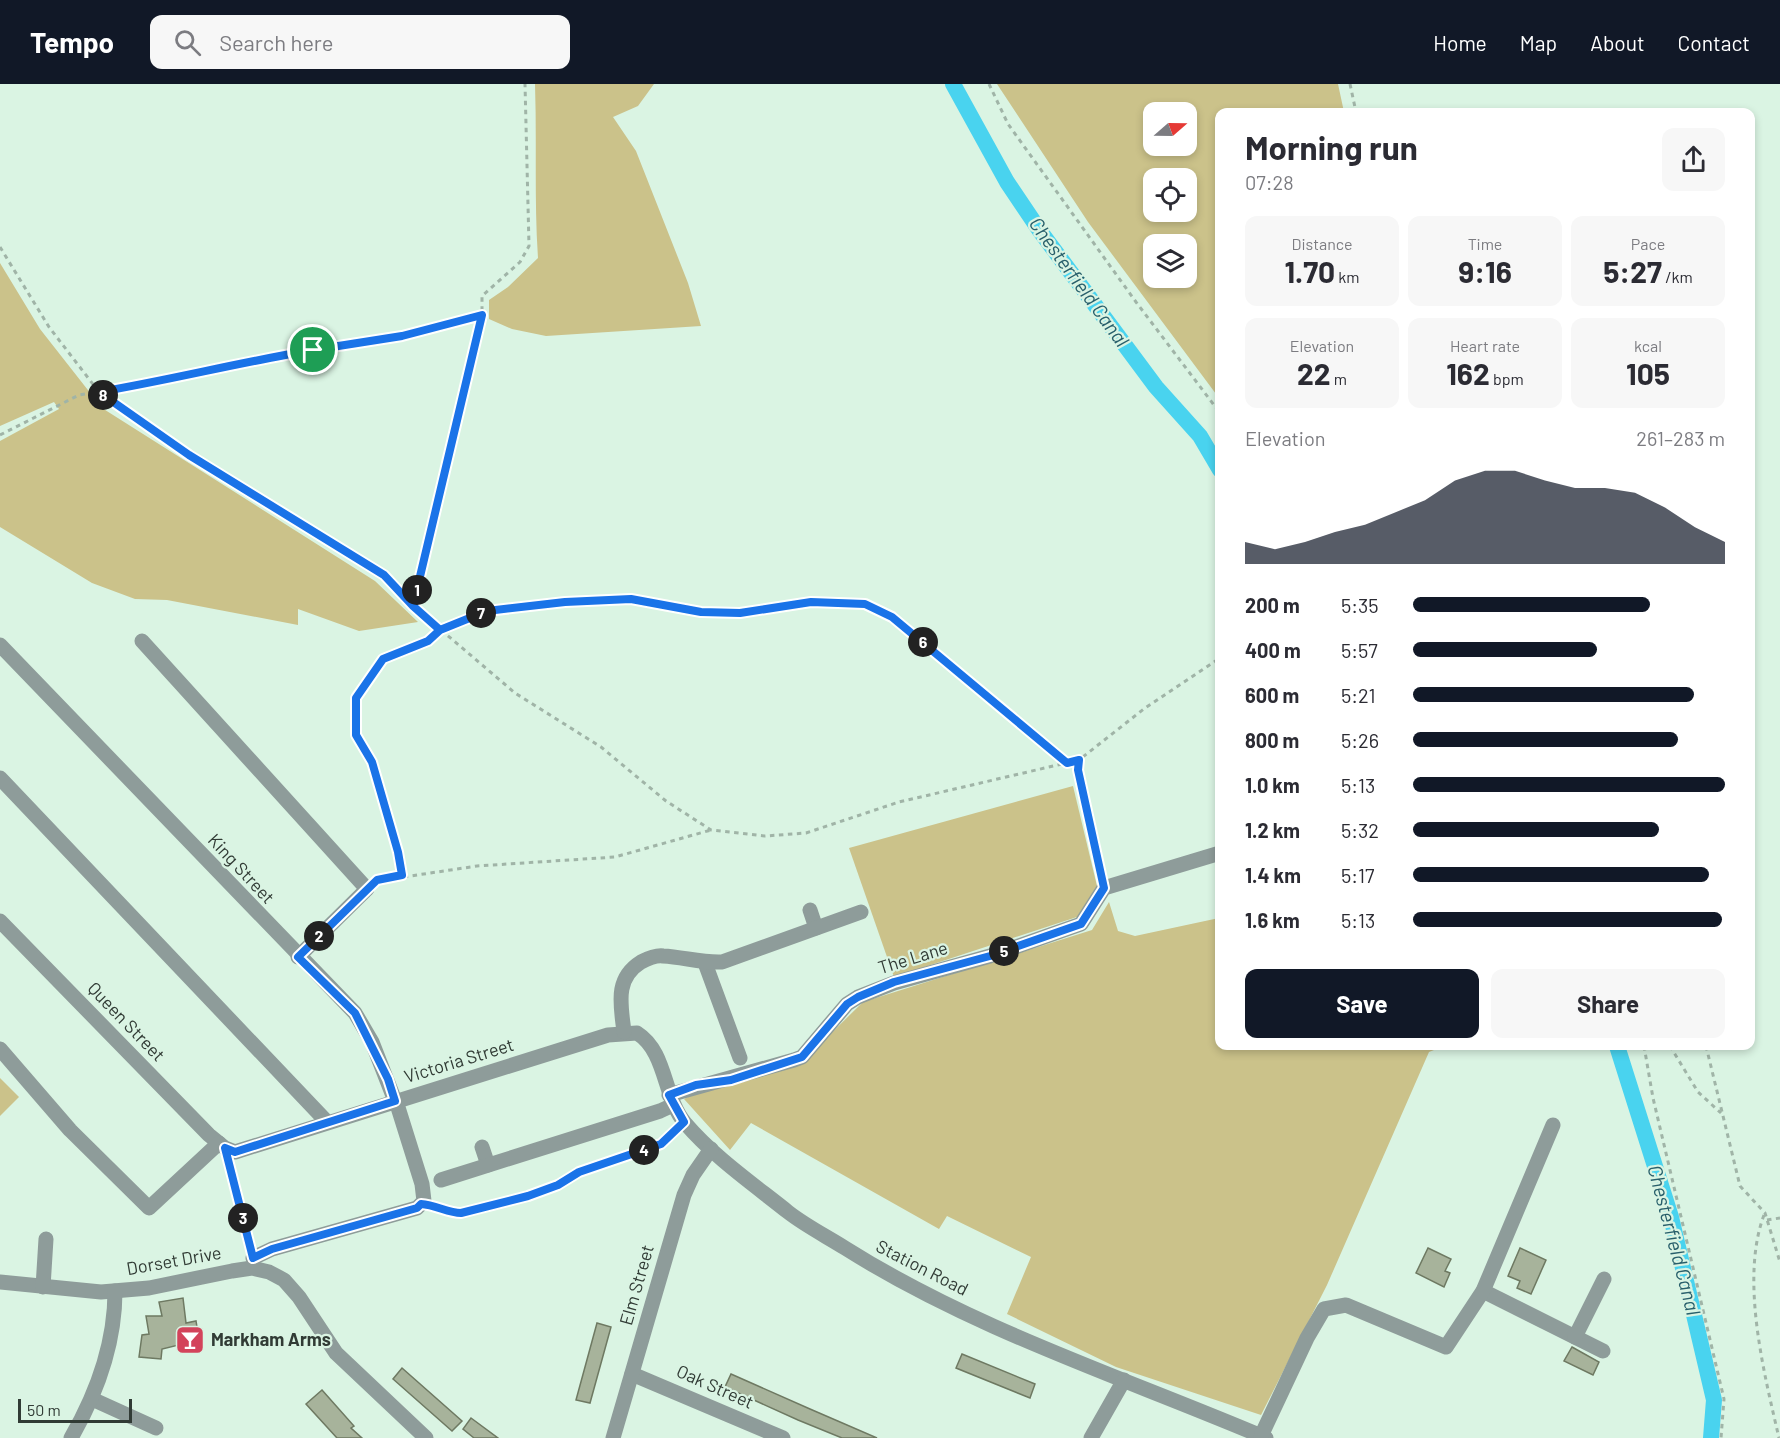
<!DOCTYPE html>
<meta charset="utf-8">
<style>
body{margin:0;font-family:Barlow,sans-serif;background:#f7f7f7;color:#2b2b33;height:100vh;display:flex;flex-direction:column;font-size:22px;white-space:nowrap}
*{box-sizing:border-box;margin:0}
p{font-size:20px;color:#7c7c81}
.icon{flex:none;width:33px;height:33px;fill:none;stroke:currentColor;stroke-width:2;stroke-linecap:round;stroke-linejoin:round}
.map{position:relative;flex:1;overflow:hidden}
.side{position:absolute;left:1215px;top:24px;width:540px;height:942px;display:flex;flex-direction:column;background:#fff;border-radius:12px;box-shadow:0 3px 9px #0003}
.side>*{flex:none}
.needle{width:39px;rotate:70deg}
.controls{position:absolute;left:1143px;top:18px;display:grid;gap:12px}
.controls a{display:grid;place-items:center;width:54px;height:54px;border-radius:12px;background:#fff;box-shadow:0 3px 9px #0003;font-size:30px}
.scale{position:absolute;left:18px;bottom:15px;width:114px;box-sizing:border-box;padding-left:6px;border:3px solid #313b35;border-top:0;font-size:16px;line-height:21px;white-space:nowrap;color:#313b35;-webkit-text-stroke:4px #daf4e3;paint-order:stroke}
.pin{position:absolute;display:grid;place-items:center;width:51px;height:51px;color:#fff;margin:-26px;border:3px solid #fff;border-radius:50%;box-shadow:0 2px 6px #0007}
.km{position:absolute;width:30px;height:30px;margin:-15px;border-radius:50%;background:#222;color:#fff;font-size:16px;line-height:30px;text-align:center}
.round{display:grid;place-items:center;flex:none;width:63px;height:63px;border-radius:12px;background:#f7f7f7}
.headline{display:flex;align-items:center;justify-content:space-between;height:102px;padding:0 30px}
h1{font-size:33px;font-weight:700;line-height:45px}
.stats{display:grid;grid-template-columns:repeat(3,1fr);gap:9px;height:102px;padding:6px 30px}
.stats div{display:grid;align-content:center;border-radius:12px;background:#f7f7f7;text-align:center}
.stats b{font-size:30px;font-weight:700}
.stats small{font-size:16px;font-weight:400}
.stats p{font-size:16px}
.chart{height:168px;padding:12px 30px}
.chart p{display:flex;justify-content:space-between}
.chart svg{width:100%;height:108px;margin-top:6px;fill:#111827;opacity:.7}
.cta{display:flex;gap:12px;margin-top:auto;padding:12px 30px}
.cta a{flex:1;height:69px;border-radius:12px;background:#111827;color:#fff;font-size:24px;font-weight:700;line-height:69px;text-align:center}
.cta a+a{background:#f7f7f7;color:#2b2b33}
ul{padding:0 30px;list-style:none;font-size:20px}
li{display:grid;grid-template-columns:96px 72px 1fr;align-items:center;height:45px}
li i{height:15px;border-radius:8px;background:#111827}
header{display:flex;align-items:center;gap:36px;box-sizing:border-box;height:84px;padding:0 30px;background:#111827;color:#fff}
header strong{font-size:28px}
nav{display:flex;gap:33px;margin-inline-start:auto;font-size:21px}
.search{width:420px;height:54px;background:#f7f7f7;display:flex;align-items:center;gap:15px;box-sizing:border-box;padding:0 21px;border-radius:12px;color:#7c7c81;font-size:22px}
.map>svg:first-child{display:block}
</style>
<header>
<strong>Tempo</strong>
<div class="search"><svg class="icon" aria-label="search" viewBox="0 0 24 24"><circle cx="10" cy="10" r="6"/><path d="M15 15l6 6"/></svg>Search here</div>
<nav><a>Home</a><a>Map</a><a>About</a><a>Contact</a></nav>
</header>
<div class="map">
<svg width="1780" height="1354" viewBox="0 0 1780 1354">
<rect width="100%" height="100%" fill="#daf4e3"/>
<!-- green -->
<g fill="#cbc28a" fill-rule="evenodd">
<path d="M535,0H654L638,22L613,33L636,67L688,199L701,242L546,252L512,245L489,235V216L508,203L538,174C534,116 537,58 535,0Z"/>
<path d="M997,0H1338L1344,28H1220L1219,314L1088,138ZM1154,28H1186V62H1154ZM1154,94H1186V128H1154ZM1186,160V194H1154V160Z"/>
<path d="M0,179L40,245L102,324L375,497L418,538L359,547L298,525V541L167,516L135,515L92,499L0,443V357L59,325L54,318L0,342Z"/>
<path d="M1073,702L1097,802L1080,832L894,893L849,764Z"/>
<path d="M1109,818L1118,847L1135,852L1219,834L1220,962H1444L1429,968L1327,1201L1261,1331L1116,1283L1007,1230L1031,1173L947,1132L939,1145L751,1039L730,1066L684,1015L706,1004L804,976L863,918L1092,846Z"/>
<path d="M0,994L19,1013L0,1032Z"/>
</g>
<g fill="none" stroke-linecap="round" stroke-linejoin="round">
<!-- canal -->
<g stroke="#49d3ef" stroke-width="16">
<path d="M953,0L1007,98L1040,147L1156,303L1200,352L1220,386"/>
<path d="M1617,962L1671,1133L1714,1316L1711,1354"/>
</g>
</g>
<!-- building -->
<g fill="#a7b39b" stroke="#6e7962" stroke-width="1.5">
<path d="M1428,1164L1451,1175L1445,1187L1450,1189L1444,1203L1416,1189Z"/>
<path d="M1520,1164L1546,1176L1531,1210L1517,1204L1520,1197L1508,1192Z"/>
<path d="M183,1214L186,1239L196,1237L199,1256L162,1265L161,1275L139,1273L142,1251L149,1250L146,1232H162L159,1218Z"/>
<path d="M597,1239L611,1243L590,1319L576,1316Z"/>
<path d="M1572,1263L1599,1278L1593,1291L1564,1277Z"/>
<path d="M962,1270L1035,1300L1030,1314L956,1284Z"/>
<path d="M402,1284L462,1337L452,1347L393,1295Z"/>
<path d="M731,1290L810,1325L877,1354H842L798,1336L725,1303Z"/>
<path d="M322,1306L354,1342L351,1344L362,1354H337L306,1320Z"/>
<path d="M471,1334L498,1354H474L463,1345Z"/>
</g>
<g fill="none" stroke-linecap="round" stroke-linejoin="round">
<!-- path -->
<g stroke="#a0b4a7" stroke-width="3" stroke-dasharray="4.5 4.5" stroke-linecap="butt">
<path d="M989,0L1008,40L1136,218L1220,329"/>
<path d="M1350,0L1356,28"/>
<path d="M0,163L49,243L99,308L189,371L384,491L413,522L515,609L601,663L666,717L711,746L765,752L806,749L899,718L1079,676L1145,624L1220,574"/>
<path d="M0,351L79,311L155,299L237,279L402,252L482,231V212L520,178L529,162L525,0"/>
<path d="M413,522L482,231"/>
<path d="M1079,676L1078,686L1101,791"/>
<path d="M402,791L398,768L372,678L356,651V614L383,575L428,557L440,546L487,527L565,518L631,515L701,528L740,529L811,518L865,520L892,533L1067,679"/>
<path d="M377,797L477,782L615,773L711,746"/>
<path d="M1644,962L1653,1014L1724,1315L1721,1354"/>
<path d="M1670,962L1698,1008L1721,1029"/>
<path d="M1706,962L1740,1102L1765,1129L1780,1178"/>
<path d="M228,1081L250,1161"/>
<path d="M438,1122L450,1129H461L558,1101L579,1088L661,1060L675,1047"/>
<path d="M1764,1131C1740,1195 1764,1289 1779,1354"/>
<path d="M1767,1136L1780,1134"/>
</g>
<!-- minor -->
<g stroke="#8e9c9a" stroke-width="15">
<path d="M142,557L367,805L298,873"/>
<path d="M0,561L355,929L372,958L395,1017"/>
<path d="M0,694L327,1038"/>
<path d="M810,826L816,844"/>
<path d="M0,837L209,1051L225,1064L235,1068L608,951L637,949C667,968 663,1013 685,1039C714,1073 753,1100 788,1128C806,1142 826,1152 845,1164C975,1246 1125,1294 1266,1354"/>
<path d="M705,879L740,974"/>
<path d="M624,948C621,921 614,895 641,878C647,875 656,871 663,872C683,873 702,879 722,878L861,828"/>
<path d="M0,965L70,1046L149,1124L219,1059"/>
<path d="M669,1011L794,976L802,973L847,920L858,913L894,899L990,872L1081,840L1104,804L1220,769"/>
<path d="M482,1063L488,1081"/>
<path d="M441,1096L660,1027L673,1021"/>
<path d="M253,1174L272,1165L417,1124L424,1117L422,1100L396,1017"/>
<path d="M0,1198L101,1208L149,1204L232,1187L252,1184L269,1188L284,1196L299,1213L336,1269L426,1354"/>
<path d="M43,1203L46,1155"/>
<path d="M1483,1207L1603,1267"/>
<path d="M1575,1253L1604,1195"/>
<path d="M632,1290L783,1354"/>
<path d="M92,1315L156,1344"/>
<path d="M1261,1352L1307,1254L1324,1225L1346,1221L1446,1263L1483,1207L1553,1041"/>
<path d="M71,1354C97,1309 115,1260 115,1207"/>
<path d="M613,1354L684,1111L693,1091L711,1065"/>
<path d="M1091,1354L1124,1296"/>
</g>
</g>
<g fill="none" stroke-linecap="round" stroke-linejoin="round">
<!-- route casing -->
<g stroke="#fff" stroke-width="12">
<path id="route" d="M313,266L402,252L482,231L413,522L440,546L428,557L383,575L356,614V651L372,678L398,768L402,791L377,796L298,873L355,929L388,995L395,1017L235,1068L225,1064L253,1174L272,1165L417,1124L421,1120C436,1121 448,1129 461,1129L528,1112L558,1101L579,1088L661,1060L684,1038L669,1011L696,1001L731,996L802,973L847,920L858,913L894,898L990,872L1081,840L1104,804L1078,686L1079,676L1067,679L892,533L865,520L811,518L740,529L701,528L631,515L565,518L487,527L440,546L413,522L384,491L189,371L99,308C170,296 241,278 313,266"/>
</g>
<!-- route -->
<use href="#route" stroke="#1a73e8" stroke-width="8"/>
</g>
<!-- icons -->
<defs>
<g id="bar-square" transform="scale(1.5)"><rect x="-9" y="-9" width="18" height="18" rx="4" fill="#d3435b" stroke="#daf4e3"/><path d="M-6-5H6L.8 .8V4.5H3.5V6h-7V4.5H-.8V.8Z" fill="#fff"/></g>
</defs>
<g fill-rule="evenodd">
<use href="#bar-square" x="190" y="1256"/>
</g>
<g text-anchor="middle" stroke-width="4.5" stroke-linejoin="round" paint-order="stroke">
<!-- street labels -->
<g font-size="18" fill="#313b35" stroke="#daf4e3">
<text transform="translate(241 785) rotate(47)" y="6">King Street</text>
<text transform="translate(913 874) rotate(-17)" y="6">The Lane</text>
<text transform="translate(126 938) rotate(46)" y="6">Queen Street</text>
<text transform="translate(459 977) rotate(-17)" y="6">Victoria Street</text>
<text transform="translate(174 1177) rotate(-10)" y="6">Dorset Drive</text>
<text transform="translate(922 1184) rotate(27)" y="6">Station Road</text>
<text transform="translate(637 1201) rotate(-74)" y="6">Elm Street</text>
<text transform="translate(715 1303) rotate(24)" y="6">Oak Street</text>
</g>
<!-- poi labels -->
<g font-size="18" font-weight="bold" fill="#313b35" stroke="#daf4e3" text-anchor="start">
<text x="211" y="1262">Markham Arms</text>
</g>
<!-- water labels -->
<g font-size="20" font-style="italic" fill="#285f6b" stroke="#daf4e3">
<text transform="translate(1079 198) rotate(54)" y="7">Chesterfield Canal</text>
<text transform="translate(1674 1156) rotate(75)" y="7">Chesterfield Canal</text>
</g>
</g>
</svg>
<div class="controls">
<a><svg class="needle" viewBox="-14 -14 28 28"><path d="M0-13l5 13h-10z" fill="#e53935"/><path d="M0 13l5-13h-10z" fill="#7c7c81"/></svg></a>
<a><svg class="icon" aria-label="locate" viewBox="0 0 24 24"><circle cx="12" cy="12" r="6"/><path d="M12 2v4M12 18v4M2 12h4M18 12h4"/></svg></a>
<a><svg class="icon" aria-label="layers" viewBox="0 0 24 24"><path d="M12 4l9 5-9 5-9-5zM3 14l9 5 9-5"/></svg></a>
</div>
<div class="scale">50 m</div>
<div class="pin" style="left:313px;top:266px;background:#1e9e55"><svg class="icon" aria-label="arrive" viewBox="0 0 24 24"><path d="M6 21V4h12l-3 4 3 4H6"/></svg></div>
<b class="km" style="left:417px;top:506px">1</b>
<b class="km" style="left:319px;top:852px">2</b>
<b class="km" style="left:243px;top:1134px">3</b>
<b class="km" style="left:644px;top:1066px">4</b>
<b class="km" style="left:1004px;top:867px">5</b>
<b class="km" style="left:923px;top:558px">6</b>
<b class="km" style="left:481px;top:529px">7</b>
<b class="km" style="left:103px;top:311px">8</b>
<section class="side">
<div class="headline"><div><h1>Morning run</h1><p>07:28</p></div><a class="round"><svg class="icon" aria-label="share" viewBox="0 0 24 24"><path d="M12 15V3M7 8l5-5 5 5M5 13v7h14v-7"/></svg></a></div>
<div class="stats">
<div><p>Distance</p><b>1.70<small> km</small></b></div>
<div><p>Time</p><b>9:16</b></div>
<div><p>Pace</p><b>5:27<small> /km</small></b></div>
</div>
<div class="stats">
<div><p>Elevation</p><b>22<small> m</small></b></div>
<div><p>Heart rate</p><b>162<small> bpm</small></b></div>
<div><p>kcal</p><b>105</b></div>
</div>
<div class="chart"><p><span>Elevation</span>261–283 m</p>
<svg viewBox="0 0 160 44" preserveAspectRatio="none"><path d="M0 44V35L10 38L20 35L30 31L40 28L50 23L60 18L70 10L80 6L90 6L100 10L110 13L120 13L130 15L140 21L150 29L160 35V44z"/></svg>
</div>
<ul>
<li><b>200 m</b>5:35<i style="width:76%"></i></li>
<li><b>400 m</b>5:57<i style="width:59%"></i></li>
<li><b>600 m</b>5:21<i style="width:90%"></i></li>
<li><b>800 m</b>5:26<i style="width:85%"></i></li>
<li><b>1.0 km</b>5:13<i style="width:100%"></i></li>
<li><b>1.2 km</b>5:32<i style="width:79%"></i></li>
<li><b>1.4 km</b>5:17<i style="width:95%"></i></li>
<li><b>1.6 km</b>5:13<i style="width:99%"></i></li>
</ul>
<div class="cta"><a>Save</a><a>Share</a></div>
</section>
</div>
